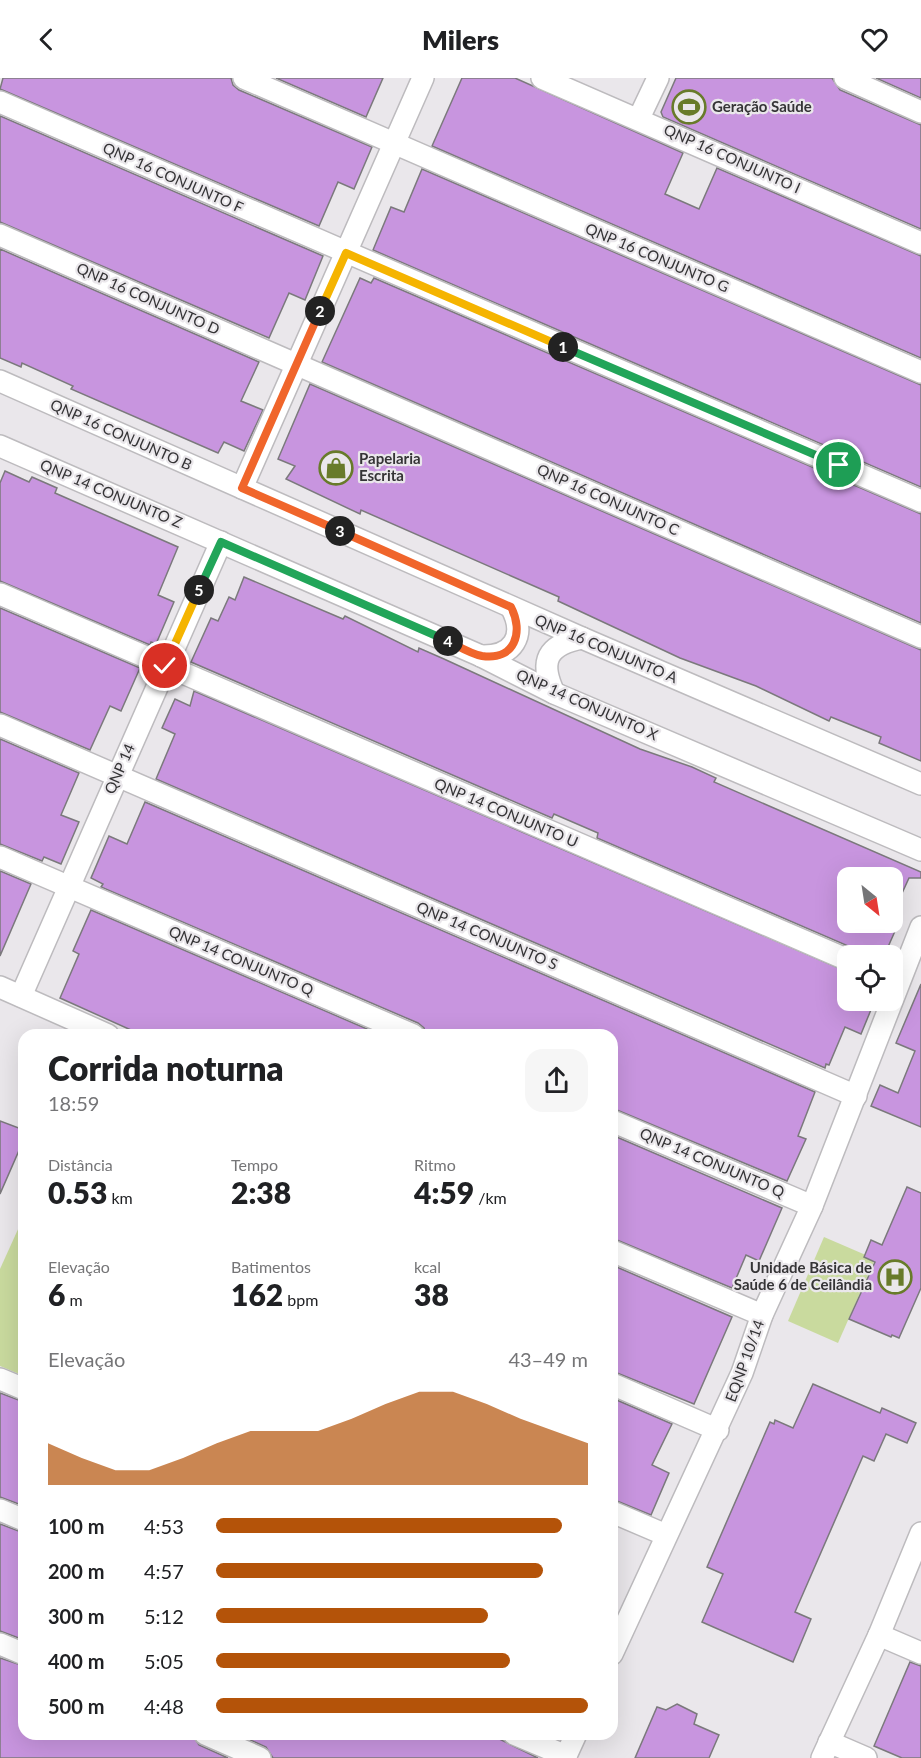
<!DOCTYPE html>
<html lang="pt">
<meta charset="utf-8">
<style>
body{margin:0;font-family:Lato,sans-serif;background:#f6f6f6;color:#202124;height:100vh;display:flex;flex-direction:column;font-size:22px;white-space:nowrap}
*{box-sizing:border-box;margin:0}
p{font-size:20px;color:#757577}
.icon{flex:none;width:33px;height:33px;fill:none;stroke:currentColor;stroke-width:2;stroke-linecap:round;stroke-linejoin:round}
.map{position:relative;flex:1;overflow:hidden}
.side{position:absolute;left:18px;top:951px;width:600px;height:711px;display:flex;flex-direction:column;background:#fff;border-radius:18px;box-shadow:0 6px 24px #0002}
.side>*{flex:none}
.needle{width:39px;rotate:150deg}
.controls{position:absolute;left:837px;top:789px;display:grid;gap:12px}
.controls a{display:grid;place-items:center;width:66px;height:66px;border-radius:12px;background:#fff;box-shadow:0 6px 24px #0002;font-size:30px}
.pin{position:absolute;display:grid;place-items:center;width:51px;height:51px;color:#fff;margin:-26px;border:3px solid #fff;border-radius:50%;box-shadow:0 2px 6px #0007}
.km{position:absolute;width:30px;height:30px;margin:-15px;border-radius:50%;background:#222;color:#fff;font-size:16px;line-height:30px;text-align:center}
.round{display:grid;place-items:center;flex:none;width:63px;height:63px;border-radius:18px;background:#f6f6f6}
.head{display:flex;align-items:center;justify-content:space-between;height:102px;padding:0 30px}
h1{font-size:33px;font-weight:800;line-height:45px}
.metrics{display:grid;grid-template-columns:repeat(3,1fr);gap:9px;height:102px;padding:6px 30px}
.metrics div{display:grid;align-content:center}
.metrics b{font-size:30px;font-weight:800}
.metrics small{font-size:16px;font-weight:400}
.metrics p{font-size:16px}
.chart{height:168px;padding:12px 30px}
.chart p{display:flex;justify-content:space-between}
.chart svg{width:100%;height:108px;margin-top:6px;fill:#b45309;opacity:.7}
ul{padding:0 30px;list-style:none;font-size:20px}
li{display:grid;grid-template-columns:96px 72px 1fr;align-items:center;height:45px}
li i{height:15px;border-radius:8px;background:#b45309}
header{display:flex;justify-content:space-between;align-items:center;height:78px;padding:0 30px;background:#fff;font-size:27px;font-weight:800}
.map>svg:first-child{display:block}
</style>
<header><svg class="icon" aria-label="back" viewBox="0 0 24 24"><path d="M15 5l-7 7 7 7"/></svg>Milers<svg class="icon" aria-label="heart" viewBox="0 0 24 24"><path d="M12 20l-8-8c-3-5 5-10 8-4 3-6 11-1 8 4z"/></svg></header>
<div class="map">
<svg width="921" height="1680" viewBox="0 0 921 1680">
<rect width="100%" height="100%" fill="#eae7eb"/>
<!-- green -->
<g fill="#c9da9e">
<path d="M24,1138V1298L0,1288V1191Z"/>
<path d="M824,1159L875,1181L838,1265L788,1243Z"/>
</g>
<!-- building -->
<g fill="#c895df" stroke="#7b797c" stroke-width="1.5">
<path d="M3,0H231L233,7L239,12L372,69L354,111L338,104L319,148L0,11Z"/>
<path d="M276,0H383L366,39Z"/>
<path d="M462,0H515L683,75L665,116L699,131L717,90L921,178V280L432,68Z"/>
<path d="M676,0H832L840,12L921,47V151L663,39L661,34Z"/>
<path d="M876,0H921V20Z"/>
<path d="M0,38L323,178L305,222L289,215L269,260L0,144Z"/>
<path d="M422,91L921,307V409L373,172L391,129L404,134Z"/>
<path d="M0,171L259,284L241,323L263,332L244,373L224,364L218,375L71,311L73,308L22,285L21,289L0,280Z"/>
<path d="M360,200L371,205L374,200L921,436V545L322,284Z"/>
<path d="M310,306L921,572V683L879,665L881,659L831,639L829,643L756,608L680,580L558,523L559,519L361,432L360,436L286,401L295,388L278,381Z"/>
<path d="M5,393L29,404L32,399L57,410L55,415L178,469L158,517L174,524L156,566L151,564L150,567L0,503V405Z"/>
<path d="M244,499L343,541L345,538L418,574L419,570L444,581L640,671L692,689L716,700L714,704L921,794V800H909L892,837V800H848V844H899L884,878H860L853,870L597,760L598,755L554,736L552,740L191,584L211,540L218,543L229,519L235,522Z"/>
<path d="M0,530L140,590L121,633L110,628L90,672L0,634Z"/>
<path d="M194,613L848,894V922H875L861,956L845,949L829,987L826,986L825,990L156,701L175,656L162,650L175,621L190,628Z"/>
<path d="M0,661L79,695L61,737L79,744L61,786L44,779L42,783L0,766Z"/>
<path d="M145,724L815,1014L798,1058L806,1061L787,1103L612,1030V957H426L424,950L418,945L101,809L103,806L91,800L109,758L127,766Z"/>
<path d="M0,793L31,806L0,878Z"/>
<path d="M91,832L381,957H142L60,920L79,876L73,873Z"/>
<path d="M921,906V1049L871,1028L880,1007L898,1015L915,973L896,965Z"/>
<path d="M0,1043L24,1052V1061L0,1116Z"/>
<path d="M612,1057L782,1130L759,1183L746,1177L732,1210L612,1160Z"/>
<path d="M907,1109L921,1115V1210L899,1260L892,1257L891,1259L849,1241L875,1184L864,1179L871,1162L882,1167Z"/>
<path d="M612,1187L732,1239L694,1326L612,1293Z"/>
<path d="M813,1306L880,1335L882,1330L916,1345L907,1365L886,1356L874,1383L863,1378L795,1534L811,1541L793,1584L702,1544L723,1496L707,1489L770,1344L774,1346L775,1342L793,1350Z"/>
<path d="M0,1315L24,1324V1428L0,1419Z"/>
<path d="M612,1320L672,1346L652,1387L669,1395L651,1437L612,1421Z"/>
<path d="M0,1446L24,1455V1562L0,1553Z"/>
<path d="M0,1580L24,1588V1656H192L199,1667L228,1680H0Z"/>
<path d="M910,1584L921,1588V1680H902L874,1668Z"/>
<path d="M677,1626L697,1636L694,1646L719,1657L709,1680H635L657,1629L666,1632Z"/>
<path d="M237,1656H489L538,1680H273L266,1669Z"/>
</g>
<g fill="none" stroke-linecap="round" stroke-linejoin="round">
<!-- minor casing -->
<g stroke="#bdbbbe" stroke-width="24">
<g id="minor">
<path d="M244,0L921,294"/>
<path d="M542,0L921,165"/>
<path d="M845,0L921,34"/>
<path d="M0,24L921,423"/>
<path d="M639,40L658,0"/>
<path d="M0,157L921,559"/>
<path d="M0,303L582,560L921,706"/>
<path d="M0,368L481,578L554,615L921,772"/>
<path d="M242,410L423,0"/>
<path d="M0,516L848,882"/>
<path d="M481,578C513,579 527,558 511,529"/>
<path d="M554,615C539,583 547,567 582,560"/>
<path d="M0,647L856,1018"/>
<path d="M0,779L413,957"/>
<path d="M0,909L108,957"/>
<path d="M21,918L221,464"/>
<path d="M612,1043L812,1128"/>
<path d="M612,1173L762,1237"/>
<path d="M0,1301L24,1311"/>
<path d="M612,1306L718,1352"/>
<path d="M0,1432L24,1442"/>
<path d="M612,1434L666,1457"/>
<path d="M879,1557L921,1575"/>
<path d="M0,1566L24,1576"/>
<path d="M612,1576L742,1295L762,1237L812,1128L921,849"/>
<path d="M205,1656L260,1680"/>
<path d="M514,1656L566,1678"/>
<path d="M829,1664L866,1680"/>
<path d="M565,1680L576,1656"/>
<path d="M822,1680L879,1557L921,1455"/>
</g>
</g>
<!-- minor -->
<use href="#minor" stroke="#fff" stroke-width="21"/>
</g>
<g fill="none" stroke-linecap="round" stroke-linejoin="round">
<!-- split-1 casing -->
<g stroke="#fff" stroke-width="12">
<path id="split-1" d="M563,269L839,387"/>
</g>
<!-- split-2 casing -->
<g stroke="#fff" stroke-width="12">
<path id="split-2" d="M320,233L346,175L563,269"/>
</g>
<!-- split-3 casing -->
<g stroke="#fff" stroke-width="12">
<path id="split-3" d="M320,233L242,410L340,453"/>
</g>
<!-- split-4 casing -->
<g stroke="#fff" stroke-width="12">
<path id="split-4" d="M340,453L511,529C524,554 515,583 482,578C471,576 458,568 448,563"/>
</g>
<!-- split-5 casing -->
<g stroke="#fff" stroke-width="12">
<path id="split-5" d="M199,512L221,464L448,563"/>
</g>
<!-- split-6 casing -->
<g stroke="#fff" stroke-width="12">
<path id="split-6" d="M165,588L199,512"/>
</g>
<!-- split-1 -->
<use href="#split-1" stroke="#22a559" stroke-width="8"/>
<!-- split-2 -->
<use href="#split-2" stroke="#f5b400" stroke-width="8"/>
<!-- split-3 -->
<use href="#split-3" stroke="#f0652b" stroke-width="8"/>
<!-- split-4 -->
<use href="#split-4" stroke="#f0652b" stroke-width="8"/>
<!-- split-5 -->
<use href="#split-5" stroke="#22a559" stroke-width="8"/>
<!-- split-6 -->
<use href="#split-6" stroke="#f5b400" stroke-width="8"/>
</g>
<!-- icons -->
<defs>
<g id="stadium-ring" transform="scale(1.725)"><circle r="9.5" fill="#eae7eb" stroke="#687b2a" stroke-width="1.5"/><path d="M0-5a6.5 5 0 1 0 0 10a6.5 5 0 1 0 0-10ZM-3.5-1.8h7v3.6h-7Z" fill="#687b2a"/></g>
<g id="shop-ring" transform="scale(1.725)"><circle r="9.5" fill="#eae7eb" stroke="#687b2a" stroke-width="1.5"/><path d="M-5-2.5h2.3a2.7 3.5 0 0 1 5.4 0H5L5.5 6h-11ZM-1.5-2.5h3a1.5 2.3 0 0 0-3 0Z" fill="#687b2a"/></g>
<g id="hospital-ring" transform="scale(1.725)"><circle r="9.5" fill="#eae7eb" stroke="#687b2a" stroke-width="1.5"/><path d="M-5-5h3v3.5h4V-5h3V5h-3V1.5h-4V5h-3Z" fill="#687b2a"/></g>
</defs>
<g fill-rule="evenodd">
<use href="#stadium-ring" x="689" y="29"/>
<use href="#shop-ring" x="336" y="390"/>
<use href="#hospital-ring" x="895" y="1199"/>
</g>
<g text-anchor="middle" stroke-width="4.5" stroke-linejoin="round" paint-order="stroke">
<!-- poi labels -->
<g font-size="15" font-weight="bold" fill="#353436" stroke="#eae7eb" text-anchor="start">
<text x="712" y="34">Geração Saúde</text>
<text x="359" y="386">Papelaria<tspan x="359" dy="17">Escrita</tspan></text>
<text x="872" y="1195" text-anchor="end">Unidade Básica de<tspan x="872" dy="17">Saúde 6 de Ceilândia</tspan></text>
</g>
<!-- street labels -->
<g font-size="15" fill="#353436" stroke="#eae7eb">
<text transform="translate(732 81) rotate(24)" y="5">QNP 16 CONJUNTO I</text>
<text transform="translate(173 100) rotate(24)" y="5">QNP 16 CONJUNTO F</text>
<text transform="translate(657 180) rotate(23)" y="5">QNP 16 CONJUNTO G</text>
<text transform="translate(148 221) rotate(24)" y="5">QNP 16 CONJUNTO D</text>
<text transform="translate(121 357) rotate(24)" y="5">QNP 16 CONJUNTO B</text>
<text transform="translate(111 416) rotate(23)" y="5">QNP 14 CONJUNTO Z</text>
<text transform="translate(608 422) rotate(24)" y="5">QNP 16 CONJUNTO C</text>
<text transform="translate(606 571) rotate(23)" y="5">QNP 16 CONJUNTO A</text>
<text transform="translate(587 627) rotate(24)" y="5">QNP 14 CONJUNTO X</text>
<text transform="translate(120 691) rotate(-66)" y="5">QNP 14</text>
<text transform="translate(506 735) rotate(23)" y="5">QNP 14 CONJUNTO U</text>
<text transform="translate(487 858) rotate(23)" y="5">QNP 14 CONJUNTO S</text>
<text transform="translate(241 883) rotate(23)" y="5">QNP 14 CONJUNTO Q</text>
<text transform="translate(712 1085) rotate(23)" y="5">QNP 14 CONJUNTO Q</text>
<text transform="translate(745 1283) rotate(-70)" y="5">EQNP 10/14</text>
</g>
</g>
</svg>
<div class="controls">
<a><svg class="needle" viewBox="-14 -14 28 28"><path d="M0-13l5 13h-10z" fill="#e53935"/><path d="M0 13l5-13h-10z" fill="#757577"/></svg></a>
<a><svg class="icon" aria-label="locate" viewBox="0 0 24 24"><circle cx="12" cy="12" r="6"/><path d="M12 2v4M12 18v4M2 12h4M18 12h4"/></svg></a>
</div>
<div class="pin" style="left:839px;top:387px;background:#1e9e55"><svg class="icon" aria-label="arrive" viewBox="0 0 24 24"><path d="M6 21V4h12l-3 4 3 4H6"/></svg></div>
<div class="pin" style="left:165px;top:588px;background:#d93025"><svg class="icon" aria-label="check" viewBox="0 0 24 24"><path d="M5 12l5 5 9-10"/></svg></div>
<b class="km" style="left:563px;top:269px">1</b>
<b class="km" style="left:320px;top:233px">2</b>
<b class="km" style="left:340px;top:453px">3</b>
<b class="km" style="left:448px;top:563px">4</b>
<b class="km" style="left:199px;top:512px">5</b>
<section class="side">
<div class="head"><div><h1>Corrida noturna</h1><p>18:59</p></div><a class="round"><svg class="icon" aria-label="share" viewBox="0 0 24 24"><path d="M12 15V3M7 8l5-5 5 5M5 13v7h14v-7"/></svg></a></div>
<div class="metrics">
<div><p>Distância</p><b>0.53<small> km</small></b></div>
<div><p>Tempo</p><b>2:38</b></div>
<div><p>Ritmo</p><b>4:59<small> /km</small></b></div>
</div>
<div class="metrics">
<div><p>Elevação</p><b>6<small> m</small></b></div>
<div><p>Batimentos</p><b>162<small> bpm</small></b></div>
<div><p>kcal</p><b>38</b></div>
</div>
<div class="chart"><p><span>Elevação</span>43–49 m</p>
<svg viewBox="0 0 160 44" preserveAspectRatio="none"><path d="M0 44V27L10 33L20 38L30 38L40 33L50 27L60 22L70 22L80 22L90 17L100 11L110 6L120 6L130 11L140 17L150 22L160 27V44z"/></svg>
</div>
<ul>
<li><b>100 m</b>4:53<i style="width:93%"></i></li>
<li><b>200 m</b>4:57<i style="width:88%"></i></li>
<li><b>300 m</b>5:12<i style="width:73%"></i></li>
<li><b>400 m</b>5:05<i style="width:79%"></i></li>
<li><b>500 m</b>4:48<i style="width:100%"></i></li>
</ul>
</section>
</div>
